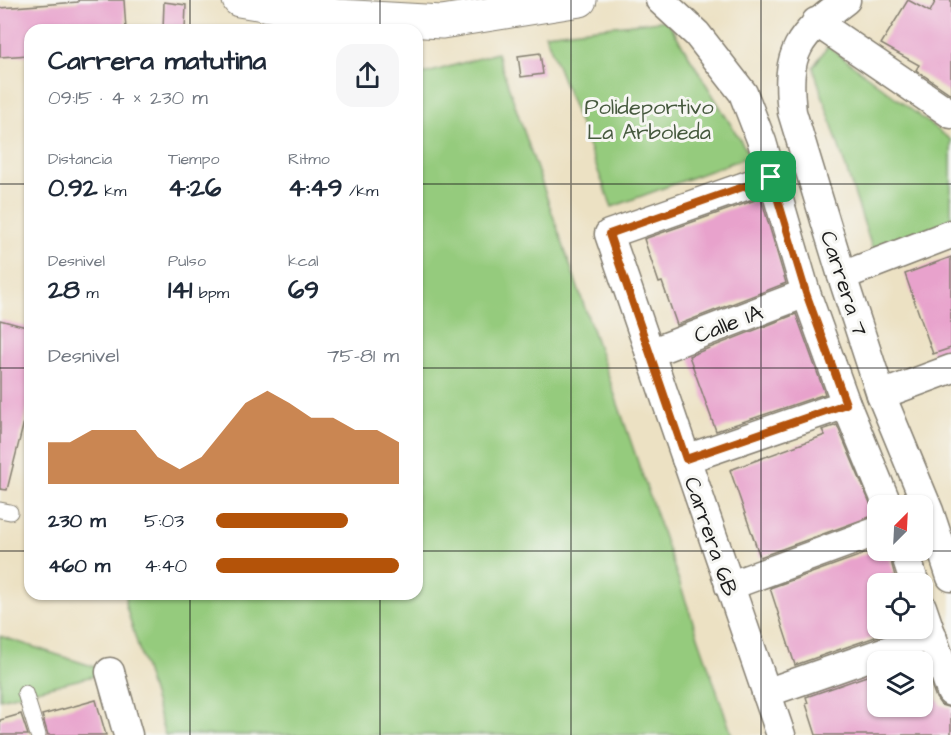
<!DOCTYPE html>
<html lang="es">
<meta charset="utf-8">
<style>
body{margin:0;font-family:"Architects Daughter",sans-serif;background:#f6f6f7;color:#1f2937;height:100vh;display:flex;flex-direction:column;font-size:22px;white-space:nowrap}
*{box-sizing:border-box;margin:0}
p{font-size:20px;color:#747a83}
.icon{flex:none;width:33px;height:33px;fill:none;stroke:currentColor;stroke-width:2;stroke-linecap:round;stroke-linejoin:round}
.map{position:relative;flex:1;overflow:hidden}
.drawer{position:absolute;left:24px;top:24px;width:399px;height:576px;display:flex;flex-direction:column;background:#fff;border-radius:18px;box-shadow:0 2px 4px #0004}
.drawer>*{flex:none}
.needle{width:39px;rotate:24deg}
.buttons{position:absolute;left:867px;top:495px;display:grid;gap:12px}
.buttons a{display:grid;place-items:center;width:66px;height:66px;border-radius:12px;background:#fff;box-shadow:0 2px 4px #0004;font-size:30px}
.pin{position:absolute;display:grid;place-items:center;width:51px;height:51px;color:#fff;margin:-26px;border-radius:12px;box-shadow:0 3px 9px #0006}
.round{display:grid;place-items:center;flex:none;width:63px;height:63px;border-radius:18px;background:#f6f6f7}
.headline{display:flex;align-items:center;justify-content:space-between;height:102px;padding:0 24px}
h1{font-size:27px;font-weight:800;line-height:45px}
.figures{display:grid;grid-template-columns:repeat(3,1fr);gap:9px;height:102px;padding:6px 24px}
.figures div{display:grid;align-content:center}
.figures b{font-size:26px;font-weight:800}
.figures small{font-size:16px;font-weight:400}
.figures p{font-size:16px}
.chart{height:168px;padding:12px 24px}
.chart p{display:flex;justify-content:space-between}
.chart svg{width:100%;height:108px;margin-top:6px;fill:#b45309;opacity:.7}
ul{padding:0 24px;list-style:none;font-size:20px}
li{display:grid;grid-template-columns:96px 72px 1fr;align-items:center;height:45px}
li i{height:15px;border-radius:8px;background:#b45309}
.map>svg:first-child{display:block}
</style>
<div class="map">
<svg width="951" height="735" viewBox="0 0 951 735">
<rect width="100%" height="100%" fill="#f6f6f2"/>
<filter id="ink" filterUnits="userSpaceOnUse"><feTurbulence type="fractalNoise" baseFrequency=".0167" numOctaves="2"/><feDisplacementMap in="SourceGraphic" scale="12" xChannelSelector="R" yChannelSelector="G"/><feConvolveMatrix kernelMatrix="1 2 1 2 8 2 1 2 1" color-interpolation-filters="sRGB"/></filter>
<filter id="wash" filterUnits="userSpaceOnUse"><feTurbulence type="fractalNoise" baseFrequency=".008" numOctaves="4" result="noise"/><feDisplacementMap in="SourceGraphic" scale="24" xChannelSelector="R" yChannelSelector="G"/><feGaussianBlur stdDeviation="1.35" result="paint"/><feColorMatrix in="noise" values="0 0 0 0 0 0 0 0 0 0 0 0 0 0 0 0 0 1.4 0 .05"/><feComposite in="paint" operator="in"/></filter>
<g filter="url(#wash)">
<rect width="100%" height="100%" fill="#ece1c3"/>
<!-- green -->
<g fill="#95cb7d" stroke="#58744c" stroke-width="1.5">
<path d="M667,20L750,156L612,207L545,34Z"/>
<path d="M828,46L951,140V223L874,254L813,67Z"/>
<path d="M497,53L732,735H165L125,603L127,594H417V76Z"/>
<path d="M0,636L110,672L0,699Z"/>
</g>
<g id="blocks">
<!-- building -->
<g fill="#e8a2cc">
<path d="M78,0H124L126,30H30V55L0,57V8L78,2Z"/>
<path d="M908,0L930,12L936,0H951V94L916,70L919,65L881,44Z"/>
<path d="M164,2L186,5L185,30H163Z"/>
<path d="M540,53L543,74L521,77L518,56Z"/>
<path d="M761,198L786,283L677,325L662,282L659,283L644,239Z"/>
<path d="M951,257V348L933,354L905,274Z"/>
<path d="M796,314L825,394L716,431L689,356Z"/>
<path d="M0,320L30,328V398L7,490L0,489Z"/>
<path d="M837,425L875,515L760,557L730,470L825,435L822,430Z"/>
<path d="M878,549V550H888L897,584H870L878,604V628H901L795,665L770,588Z"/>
<path d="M922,660L936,698L941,705L951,708V735H816L806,704L808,703L806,697L878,672V706H922Z"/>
<path d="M96,700L106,735H48L42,715Z"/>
<path d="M21,714L28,735H0V720Z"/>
</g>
</g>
</g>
<g filter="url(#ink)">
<use href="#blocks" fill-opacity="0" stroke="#847e70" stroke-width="1.5"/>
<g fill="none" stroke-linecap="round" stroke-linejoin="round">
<!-- lane casing -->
<g stroke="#847e70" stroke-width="17">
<g id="lane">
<path d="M0,510L10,512"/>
<path d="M25,693L38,735"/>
</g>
</g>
<!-- street casing -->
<g stroke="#847e70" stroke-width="31">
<g id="street">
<path d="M660,0L697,34L743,93L762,142L806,293L846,404L888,506"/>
<path d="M846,0C798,36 785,51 792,112L842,276L881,395L929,511L951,577"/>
<path d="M816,22L951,114"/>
<path d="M771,177L609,234L781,735"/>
<path d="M842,276L951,234"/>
<path d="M650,353L806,293"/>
<path d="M881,395L951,369"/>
<path d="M686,459L846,404"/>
<path d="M904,550L915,584"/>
<path d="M729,586L878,531"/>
<path d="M922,607L951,692"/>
<path d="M110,672L128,735"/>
<path d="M766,693L932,635"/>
</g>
</g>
<!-- secondary casing -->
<g stroke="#847e70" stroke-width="35">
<path id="secondary" d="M239,0L337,16L442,22L580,0"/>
</g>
<!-- lane -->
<use href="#lane" stroke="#fff" stroke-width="15"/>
<!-- street -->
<use href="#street" stroke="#fff" stroke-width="28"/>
<!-- secondary -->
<use href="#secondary" stroke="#fff" stroke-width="33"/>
</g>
</g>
<g fill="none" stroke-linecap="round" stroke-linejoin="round" filter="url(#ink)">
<!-- route casing -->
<g stroke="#fff" stroke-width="12">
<path id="route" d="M771,177L806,293L846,404L686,459L609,234Z"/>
</g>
<!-- route -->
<use href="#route" stroke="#b45309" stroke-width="8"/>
</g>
<!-- grid -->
<path fill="none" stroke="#1c1c1c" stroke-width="1.5" stroke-opacity="0.55" d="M190,0V30M380,0V30M571,0V735M761,0V735M0,184H30M417,184H951M0,368H30M417,368H951M0,551H30M417,551H951M190,594V735M380,594V735"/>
<g text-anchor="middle" stroke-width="6" stroke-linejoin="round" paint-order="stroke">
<!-- park labels -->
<g font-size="22" fill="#46593e" stroke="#f6f6f2">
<text x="649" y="114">Polideportivo<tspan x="649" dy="25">La Arboleda</tspan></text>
</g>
<!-- street labels -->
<g font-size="22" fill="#1c1c1c" stroke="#f6f6f2">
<text transform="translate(845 283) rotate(72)" y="8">Carrera 7</text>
<text transform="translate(728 323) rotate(-21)" y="8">Calle 1A</text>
<text transform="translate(712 536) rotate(71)" y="8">Carrera 6B</text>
</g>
</g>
</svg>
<div class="buttons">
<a><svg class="needle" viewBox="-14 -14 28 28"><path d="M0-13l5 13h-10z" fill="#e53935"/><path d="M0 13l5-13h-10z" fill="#747a83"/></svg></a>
<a><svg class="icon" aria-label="locate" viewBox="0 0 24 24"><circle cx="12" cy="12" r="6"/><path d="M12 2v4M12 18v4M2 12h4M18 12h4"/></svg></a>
<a><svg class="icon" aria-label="layers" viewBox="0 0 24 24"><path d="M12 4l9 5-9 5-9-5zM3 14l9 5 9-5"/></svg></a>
</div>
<div class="pin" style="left:771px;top:177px;background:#1e9e55"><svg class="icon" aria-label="arrive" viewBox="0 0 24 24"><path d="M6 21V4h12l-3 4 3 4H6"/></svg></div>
<section class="drawer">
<div class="headline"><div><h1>Carrera matutina</h1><p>09:15 · 4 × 230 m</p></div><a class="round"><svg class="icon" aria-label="share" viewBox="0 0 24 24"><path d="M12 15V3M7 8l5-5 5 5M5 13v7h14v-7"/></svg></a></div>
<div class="figures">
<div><p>Distancia</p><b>0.92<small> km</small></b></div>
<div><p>Tiempo</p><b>4:26</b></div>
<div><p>Ritmo</p><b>4:49<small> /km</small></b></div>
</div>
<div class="figures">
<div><p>Desnivel</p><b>28<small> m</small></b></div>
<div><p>Pulso</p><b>141<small> bpm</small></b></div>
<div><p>kcal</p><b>69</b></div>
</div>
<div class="chart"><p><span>Desnivel</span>75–81 m</p>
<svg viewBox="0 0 160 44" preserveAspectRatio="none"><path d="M0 44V27L10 27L20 22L30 22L40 22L50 33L60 38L70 33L80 22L90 11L100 6L110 11L120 17L130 17L140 22L150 22L160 27V44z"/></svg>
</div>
<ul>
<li><b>230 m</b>5:03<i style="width:72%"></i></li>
<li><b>460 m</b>4:40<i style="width:100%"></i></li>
</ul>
</section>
</div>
